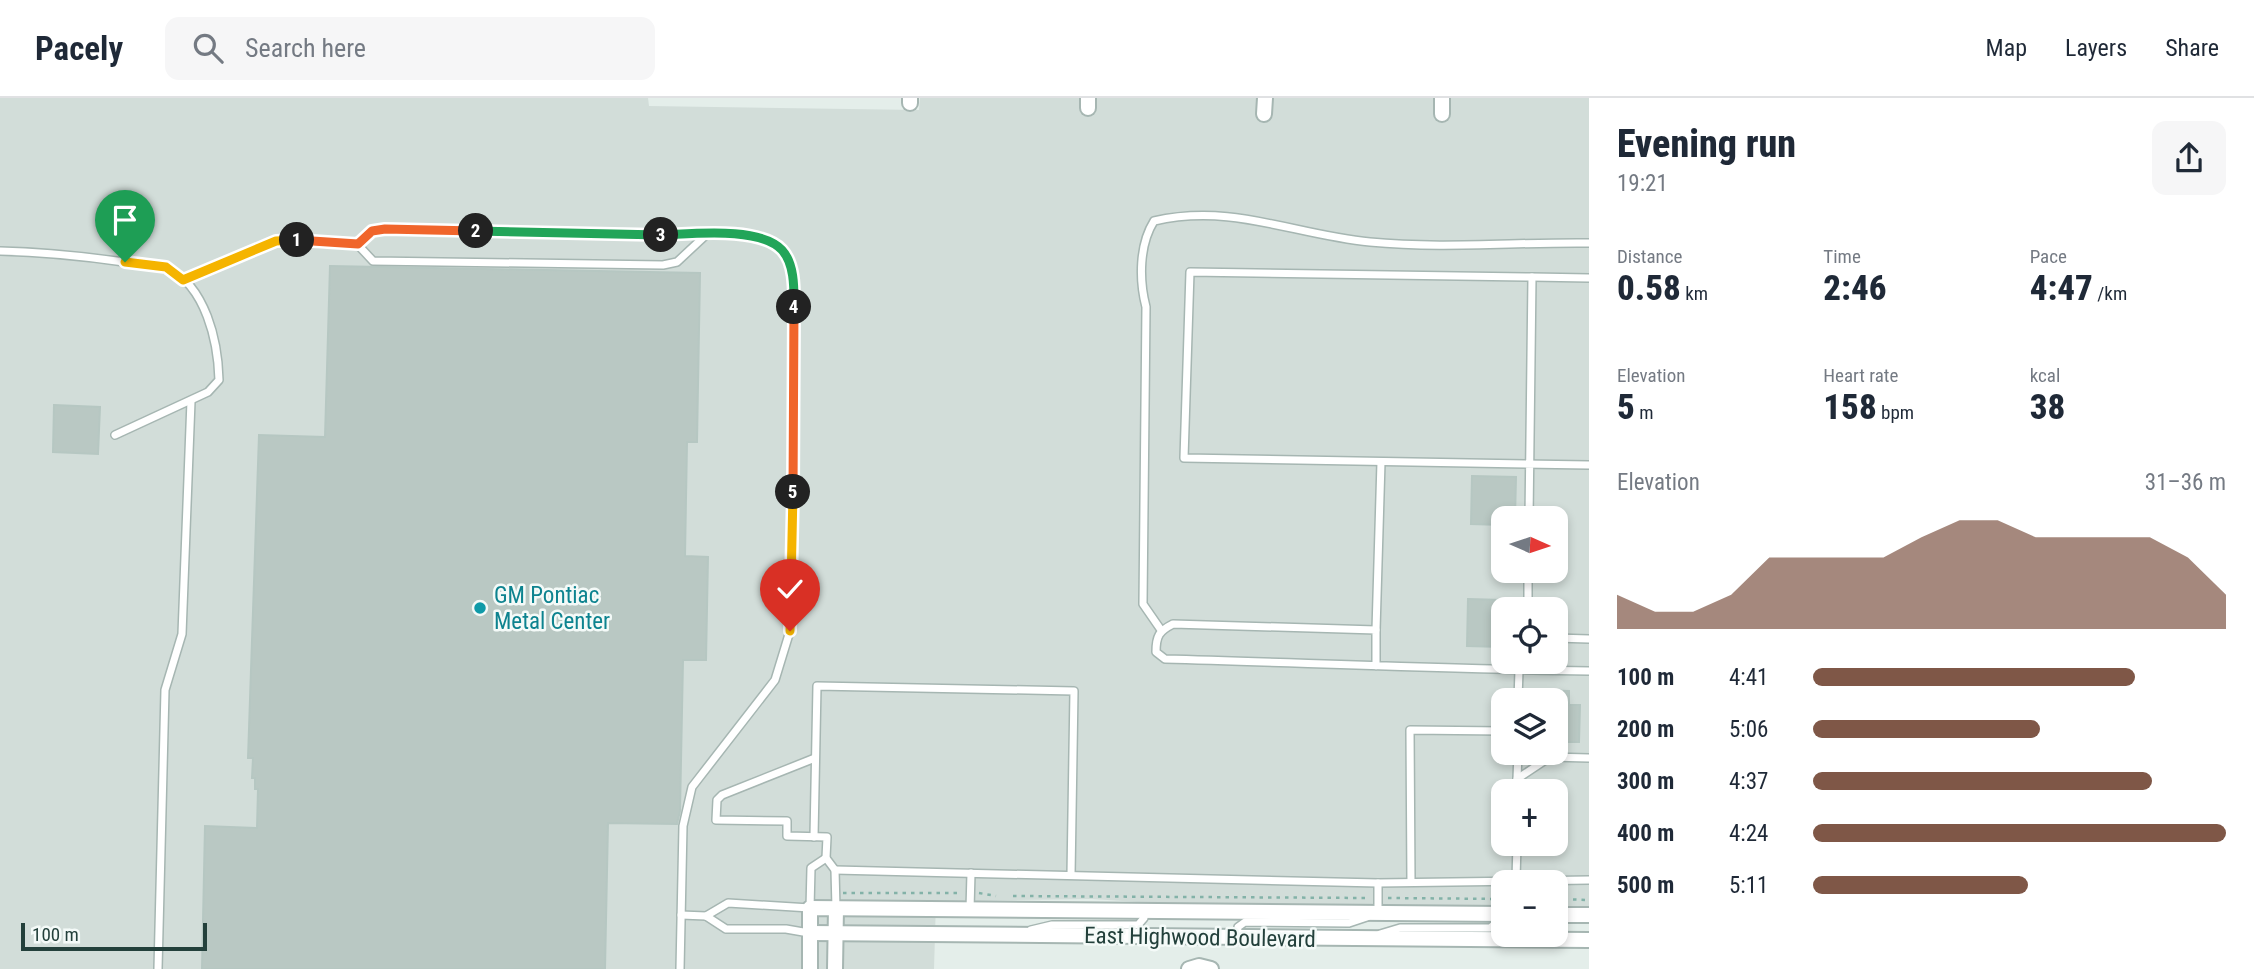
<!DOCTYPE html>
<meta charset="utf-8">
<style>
body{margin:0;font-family:"Roboto Condensed",sans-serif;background:#f6f6f7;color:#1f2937;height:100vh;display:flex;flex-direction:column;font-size:26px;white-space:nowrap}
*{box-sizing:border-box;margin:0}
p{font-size:23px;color:#747a83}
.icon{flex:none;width:38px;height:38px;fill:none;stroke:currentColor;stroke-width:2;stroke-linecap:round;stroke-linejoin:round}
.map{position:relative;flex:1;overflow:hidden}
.panel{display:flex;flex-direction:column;background:#fff;width:665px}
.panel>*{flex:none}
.needle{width:46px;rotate:93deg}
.buttons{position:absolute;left:1491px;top:408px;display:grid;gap:14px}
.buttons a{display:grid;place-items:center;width:77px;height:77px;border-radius:14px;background:#fff;box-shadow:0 4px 10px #0003;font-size:35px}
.scale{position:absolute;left:21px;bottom:18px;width:186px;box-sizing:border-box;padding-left:7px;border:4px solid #23403b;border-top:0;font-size:19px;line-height:24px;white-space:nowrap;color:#23403b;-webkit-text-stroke:5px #f4faf8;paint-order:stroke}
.pin{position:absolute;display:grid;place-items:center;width:60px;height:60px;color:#fff;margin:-72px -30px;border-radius:50% 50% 50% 0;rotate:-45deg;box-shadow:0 0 7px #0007}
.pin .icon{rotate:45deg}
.km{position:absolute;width:35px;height:35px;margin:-18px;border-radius:50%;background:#222;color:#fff;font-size:19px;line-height:35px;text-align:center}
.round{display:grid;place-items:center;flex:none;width:74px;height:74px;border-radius:14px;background:#f6f6f7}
.overview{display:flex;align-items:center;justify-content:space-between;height:119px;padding:0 28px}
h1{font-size:38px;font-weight:800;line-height:52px}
.metrics{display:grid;grid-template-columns:repeat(3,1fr);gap:10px;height:119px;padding:7px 28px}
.metrics div{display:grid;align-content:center}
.metrics b{font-size:35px;font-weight:800}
.metrics small{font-size:19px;font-weight:400}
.metrics p{font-size:19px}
.chart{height:196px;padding:14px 28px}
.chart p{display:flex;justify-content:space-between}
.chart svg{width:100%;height:126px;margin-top:7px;fill:#7f5747;opacity:.7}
ul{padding:0 28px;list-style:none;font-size:23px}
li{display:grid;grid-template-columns:112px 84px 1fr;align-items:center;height:52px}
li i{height:18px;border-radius:9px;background:#7f5747}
header{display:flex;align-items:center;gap:42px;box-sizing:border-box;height:98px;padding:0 35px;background:#fff;border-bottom:2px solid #e0e1e3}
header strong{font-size:33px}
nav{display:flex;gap:38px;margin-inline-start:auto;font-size:24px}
.search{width:490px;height:63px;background:#f6f6f7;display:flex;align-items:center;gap:18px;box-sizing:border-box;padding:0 24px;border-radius:14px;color:#747a83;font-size:26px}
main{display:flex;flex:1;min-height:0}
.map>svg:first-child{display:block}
</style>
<header>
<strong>Pacely</strong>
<div class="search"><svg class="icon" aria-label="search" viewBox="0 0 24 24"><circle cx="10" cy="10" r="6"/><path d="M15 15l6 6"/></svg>Search here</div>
<nav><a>Map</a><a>Layers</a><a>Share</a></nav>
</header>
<main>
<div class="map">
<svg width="1589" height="871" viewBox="0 0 1589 871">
<rect width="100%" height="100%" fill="#e4eeea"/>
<!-- built -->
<path fill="#d2ddd9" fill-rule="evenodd" d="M0,0H648L649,8L919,12L920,0H1589V809L1556,808V784H1503V808L1153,805L1092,801L936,803L934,871H0ZM1503,420H1556V472H1503ZM1503,511H1556V564H1503ZM1503,602H1556V654H1503ZM1503,693H1556V746H1503Z"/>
<!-- building -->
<g fill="#b9c8c3" stroke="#b6c7c2" stroke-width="2">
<path d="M330,168L700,175L697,344H687L685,458L708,459L706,562H683L680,713L677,726L608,725L605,871H202L205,728L257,730L258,691H255V680H252L253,660H248L259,337L325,339Z"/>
<path d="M54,307L100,309L98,356L53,354Z"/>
<path d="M1472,378L1516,379L1515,420H1503V427L1471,426Z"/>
<path d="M1468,501L1503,502V549L1467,548Z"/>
<path d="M1535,592L1569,593V607H1580L1579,644H1556V602H1535Z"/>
</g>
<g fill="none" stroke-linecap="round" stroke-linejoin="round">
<!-- service casing -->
<g stroke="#a6b6b2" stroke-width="10">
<g id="service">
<path d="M0,153C42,154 82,158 124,164C136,166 156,164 167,169C206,189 218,243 219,282L208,294L115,337"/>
<path d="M1532,179L1589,180"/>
<path d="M183,182L276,143L358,147"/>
<path d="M1529,420C1530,340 1531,259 1532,179L1190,174L1184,360L1589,367"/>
<path d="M1528,511V472"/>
<path d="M1161,532L1143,506L1146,209C1139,182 1139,147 1154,123C1233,105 1294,137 1370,144C1443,151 1516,144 1589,145"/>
<path d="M1376,532L1381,364"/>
<path d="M1556,540L1589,541"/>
<path d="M1376,568V532L1173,526C1159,533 1156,538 1156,554L1165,561C1307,565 1448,571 1589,573"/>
<path d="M1518,602L1519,572"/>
<path d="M815,660L722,697L717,702L716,722L787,723V738L827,739L826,760L835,772L836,810"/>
<path d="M1517,681L1518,654"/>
<path d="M1517,693V681L1550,659L1589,660"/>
<path d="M814,739L817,588L1074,593L1071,777"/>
<path d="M835,772L1378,785L1589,782"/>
<path d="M1516,781L1517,746"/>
<path d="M1411,784L1410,632L1503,633"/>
<path d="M970,811L971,775"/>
<path d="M1378,815V785"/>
<path d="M681,817L706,818L726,831H786L809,835"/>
<path d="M706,818L728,805L810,810L811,770L826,760"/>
<path d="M1031,832L1052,827H1138L1144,820V813"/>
<path d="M1380,836L1400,830H1490L1495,826L1496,816"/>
<path d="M1237,839L1238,829L1245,824L1349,825L1367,819"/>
<path d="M158,871L165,592L182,536L191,303"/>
<path d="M680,871L683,728L692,689L775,582L790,533L795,298L794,181L783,153L763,140L745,137L385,131L372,133L358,147L373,163L663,167L677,164L707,136"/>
</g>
</g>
<!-- minor casing -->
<g stroke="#a6b6b2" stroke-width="18">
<g id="minor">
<path d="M910,5V0"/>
<path d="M1088,10V0"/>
<path d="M1264,16L1265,0"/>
<path d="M1442,16V0"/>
<path d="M1556,817H1589"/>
<path d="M810,835L1589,842"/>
<path d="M810,871V810L1503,816"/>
<path d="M835,871L836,810"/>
<path d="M1189,871L1199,868L1211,871"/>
</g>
</g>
<!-- path -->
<g stroke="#83b2a8" stroke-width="2.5" stroke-dasharray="3.5 5" stroke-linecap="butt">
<path d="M843,795H962"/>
<path d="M979,795L996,798"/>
<path d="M1013,798L1370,800"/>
<path d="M1388,800L1503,801"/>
<path d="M1556,801L1589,802"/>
</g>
<!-- service -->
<use href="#service" stroke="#fff" stroke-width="7"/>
<!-- minor -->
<use href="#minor" stroke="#fff" stroke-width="14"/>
</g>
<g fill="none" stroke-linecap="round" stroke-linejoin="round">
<!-- split-1 casing -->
<g stroke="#fff" stroke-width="14">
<path id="split-1" d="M125,164L166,169L183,182L276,143L297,142"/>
</g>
<!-- split-2 casing -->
<g stroke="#fff" stroke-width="14">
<path id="split-2" d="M297,142L358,146L372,133L385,131L476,133"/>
</g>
<!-- split-3 casing -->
<g stroke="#fff" stroke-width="14">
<path id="split-3" d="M476,133L661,137"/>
</g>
<!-- split-4 casing -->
<g stroke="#fff" stroke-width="14">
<path id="split-4" d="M661,137C692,136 759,128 782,152C795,166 794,192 794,209"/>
</g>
<!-- split-5 casing -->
<g stroke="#fff" stroke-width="14">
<path id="split-5" d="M793,394L794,209"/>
</g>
<!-- split-6 casing -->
<g stroke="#fff" stroke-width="14">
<path id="split-6" d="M790,533L793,394"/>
</g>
<!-- split-1 -->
<use href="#split-1" stroke="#f5b400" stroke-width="9"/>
<!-- split-2 -->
<use href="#split-2" stroke="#f0652b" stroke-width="9"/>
<!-- split-3 -->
<use href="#split-3" stroke="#22a559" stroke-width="9"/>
<!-- split-4 -->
<use href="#split-4" stroke="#22a559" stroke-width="9"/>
<!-- split-5 -->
<use href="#split-5" stroke="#f0652b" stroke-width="9"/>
<!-- split-6 -->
<use href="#split-6" stroke="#f5b400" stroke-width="9"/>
</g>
<!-- markers -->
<circle fill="#0f9aa8" stroke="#f4faf8" stroke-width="2.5" cx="480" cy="510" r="7"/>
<g text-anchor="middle" stroke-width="5" stroke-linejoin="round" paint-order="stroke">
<!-- culture labels -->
<g font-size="23" fill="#0d838f" stroke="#f4faf8" text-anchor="start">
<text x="494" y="505">GM Pontiac<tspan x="494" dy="26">Metal Center</tspan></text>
</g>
<!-- street labels -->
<g font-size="23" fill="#23403b" stroke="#f4faf8">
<text transform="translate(1200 839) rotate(1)" y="8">East Highwood Boulevard</text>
</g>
</g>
</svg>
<div class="buttons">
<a><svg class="needle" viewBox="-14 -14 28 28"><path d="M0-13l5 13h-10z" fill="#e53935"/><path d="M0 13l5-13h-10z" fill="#747a83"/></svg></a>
<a><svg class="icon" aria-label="locate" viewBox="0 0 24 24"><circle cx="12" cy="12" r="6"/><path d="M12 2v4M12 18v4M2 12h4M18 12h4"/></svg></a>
<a><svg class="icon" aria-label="layers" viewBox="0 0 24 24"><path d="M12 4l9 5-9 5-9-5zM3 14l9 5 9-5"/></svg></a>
<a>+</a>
<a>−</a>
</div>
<div class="scale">100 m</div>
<div class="pin" style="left:125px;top:164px;background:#1e9e55"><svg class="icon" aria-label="arrive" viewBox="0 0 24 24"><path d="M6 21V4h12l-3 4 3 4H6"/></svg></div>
<div class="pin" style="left:790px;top:533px;background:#d93025"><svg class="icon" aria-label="check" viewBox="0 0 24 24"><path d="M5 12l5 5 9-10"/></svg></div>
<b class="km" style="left:297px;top:142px">1</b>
<b class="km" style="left:476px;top:133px">2</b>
<b class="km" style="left:661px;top:137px">3</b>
<b class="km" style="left:794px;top:209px">4</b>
<b class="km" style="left:793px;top:394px">5</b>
</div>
<section class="panel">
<div class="overview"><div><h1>Evening run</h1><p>19:21</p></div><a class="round"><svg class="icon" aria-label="share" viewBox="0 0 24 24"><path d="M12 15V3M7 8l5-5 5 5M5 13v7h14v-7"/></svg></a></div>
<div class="metrics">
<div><p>Distance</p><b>0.58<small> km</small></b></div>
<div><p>Time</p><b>2:46</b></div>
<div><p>Pace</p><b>4:47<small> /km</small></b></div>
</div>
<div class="metrics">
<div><p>Elevation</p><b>5<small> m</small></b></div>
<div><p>Heart rate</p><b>158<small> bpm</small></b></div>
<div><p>kcal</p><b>38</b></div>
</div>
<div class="chart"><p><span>Elevation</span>31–36 m</p>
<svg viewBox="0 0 160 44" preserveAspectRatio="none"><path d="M0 44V32L10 38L20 38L30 32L40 19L50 19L60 19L70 19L80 12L90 6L100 6L110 12L120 12L130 12L140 12L150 19L160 32V44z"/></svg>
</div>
<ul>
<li><b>100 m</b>4:41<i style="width:78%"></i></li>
<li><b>200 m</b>5:06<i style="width:55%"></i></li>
<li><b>300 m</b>4:37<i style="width:82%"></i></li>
<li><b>400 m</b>4:24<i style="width:100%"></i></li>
<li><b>500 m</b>5:11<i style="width:52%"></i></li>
</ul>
</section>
</main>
